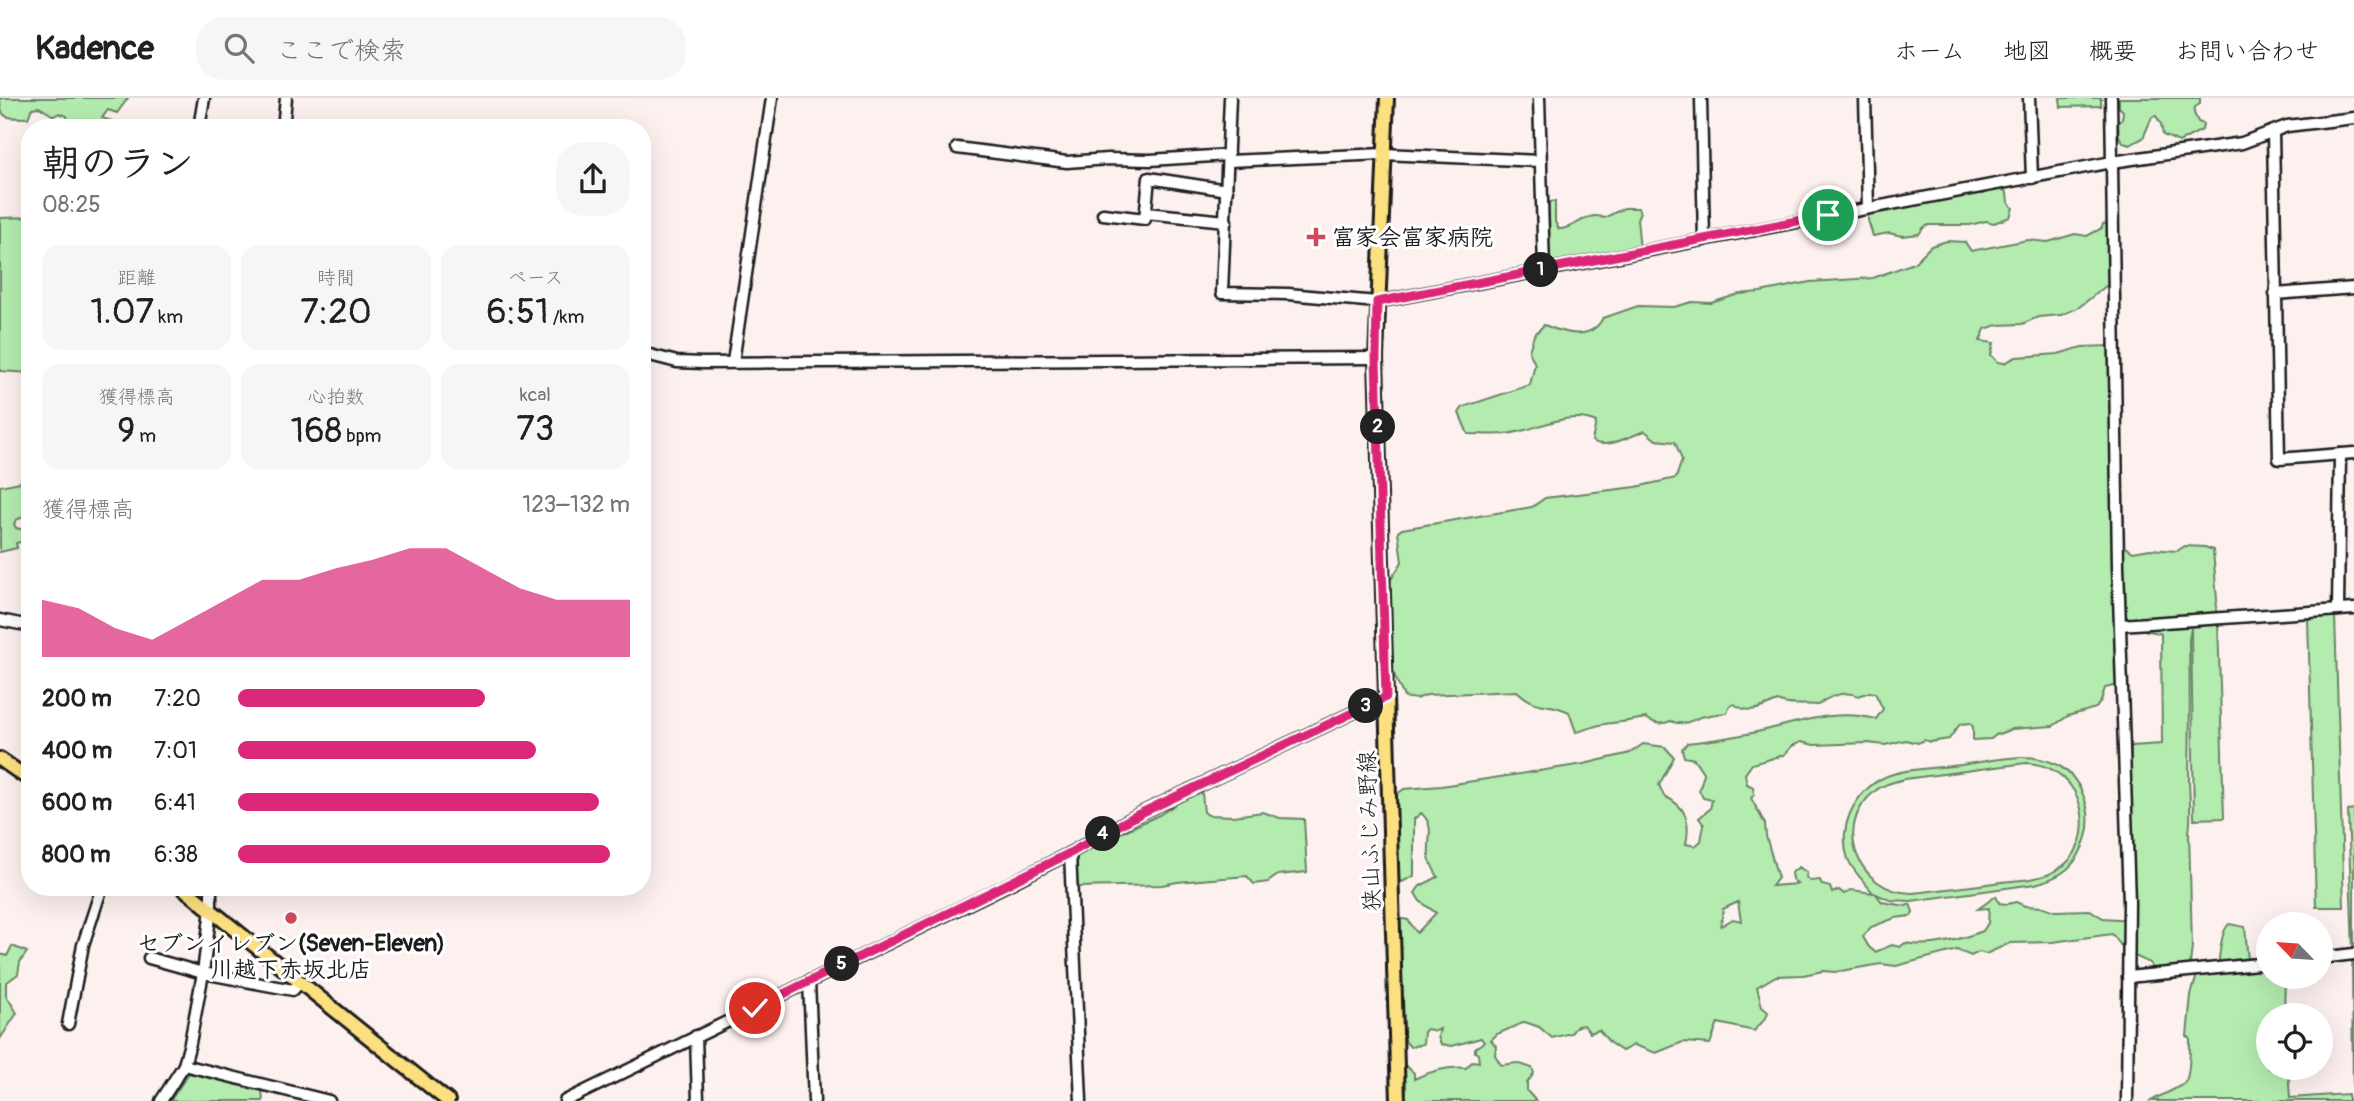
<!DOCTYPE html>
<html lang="ja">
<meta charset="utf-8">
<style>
body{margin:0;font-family:Pangolin,"Klee One",sans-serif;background:#f6f6f6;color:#202124;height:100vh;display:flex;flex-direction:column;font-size:26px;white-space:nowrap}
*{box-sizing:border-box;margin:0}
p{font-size:23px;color:#757577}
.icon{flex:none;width:38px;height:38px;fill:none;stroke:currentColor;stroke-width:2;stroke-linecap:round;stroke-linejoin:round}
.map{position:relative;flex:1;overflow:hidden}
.details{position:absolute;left:21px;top:21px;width:630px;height:777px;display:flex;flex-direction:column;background:#fff;border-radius:28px;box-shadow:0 7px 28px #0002}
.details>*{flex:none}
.needle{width:46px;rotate:295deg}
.tools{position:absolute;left:2256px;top:814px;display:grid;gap:14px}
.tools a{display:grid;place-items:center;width:77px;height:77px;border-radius:50%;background:#fff;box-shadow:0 7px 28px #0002;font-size:35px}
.pin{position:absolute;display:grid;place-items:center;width:60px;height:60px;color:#fff;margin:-30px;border:4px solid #fff;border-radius:50%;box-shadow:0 2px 7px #0007}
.km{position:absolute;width:35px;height:35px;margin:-18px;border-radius:50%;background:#222;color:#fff;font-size:19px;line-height:35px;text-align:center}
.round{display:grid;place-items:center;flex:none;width:74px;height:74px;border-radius:28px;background:#f6f6f6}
.head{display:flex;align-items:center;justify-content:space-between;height:119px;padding:0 21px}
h1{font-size:38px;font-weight:600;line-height:52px}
.metrics{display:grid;grid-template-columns:repeat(3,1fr);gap:10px;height:119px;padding:7px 21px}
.metrics div{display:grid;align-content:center;border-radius:18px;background:#f6f6f6;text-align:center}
.metrics b{font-size:35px;font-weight:600}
.metrics small{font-size:19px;font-weight:400}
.metrics p{font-size:19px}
.chart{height:196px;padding:14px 21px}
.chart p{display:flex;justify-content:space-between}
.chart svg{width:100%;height:126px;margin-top:7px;fill:#db2777;opacity:.7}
ul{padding:0 21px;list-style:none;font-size:23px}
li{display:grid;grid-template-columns:112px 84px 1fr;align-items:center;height:52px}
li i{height:18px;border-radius:9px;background:#db2777}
header{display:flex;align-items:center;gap:42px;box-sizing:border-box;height:98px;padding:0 35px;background:#fff;border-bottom:2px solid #e0e0e0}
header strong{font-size:33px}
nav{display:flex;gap:38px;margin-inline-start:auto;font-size:24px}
.search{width:490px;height:63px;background:#f6f6f6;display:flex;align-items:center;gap:18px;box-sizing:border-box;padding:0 24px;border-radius:28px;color:#757577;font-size:26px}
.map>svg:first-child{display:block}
</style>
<header>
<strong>Kadence</strong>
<div class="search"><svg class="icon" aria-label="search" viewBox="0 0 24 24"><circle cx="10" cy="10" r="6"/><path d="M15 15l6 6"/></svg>ここで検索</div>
<nav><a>ホーム</a><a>地図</a><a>概要</a><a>お問い合わせ</a></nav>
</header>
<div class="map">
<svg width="2354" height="1003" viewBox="0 0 2354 1003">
<rect width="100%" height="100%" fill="#fdf1ef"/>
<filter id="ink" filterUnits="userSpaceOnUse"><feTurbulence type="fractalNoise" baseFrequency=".0143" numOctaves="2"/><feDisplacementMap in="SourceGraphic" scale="14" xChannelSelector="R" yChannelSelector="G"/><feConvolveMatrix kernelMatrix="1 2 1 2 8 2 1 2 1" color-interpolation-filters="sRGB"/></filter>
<g filter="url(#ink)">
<!-- green -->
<g fill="#b4ecaf" stroke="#688466" stroke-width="2" fill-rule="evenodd">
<path d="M0,0H128L117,15L108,12L102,20L115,24L122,30H68L67,18L59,15L54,18L39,9L32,10L28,20C9,19 0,24 0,0Z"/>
<path d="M2060,0H2101V8L2061,9Z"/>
<path d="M2119,0H2200V6L2195,9L2194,15L2198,24L2203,26L2202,32L2179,44L2163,37L2161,26L2156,18L2152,19L2143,40L2130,47L2123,45L2119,38L2118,24L2122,21L2123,13L2119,9Z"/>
<path d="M1999,88L2007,95L2008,104L2013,110L2010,119L1994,125L1986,123L1970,127H1929L1924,129L1919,136L1902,138L1889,135L1873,138L1868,122V114L1889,112L1911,104L1917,107C1937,99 1961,92 1983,96L1986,91Z"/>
<path d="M1555,103V124L1559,131C1576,131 1587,112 1604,120L1624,110H1638L1640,114L1637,121L1640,151L1553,171L1546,157L1545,138L1549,134L1546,125V105Z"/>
<path d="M30,119V275L0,273V120Z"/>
<path d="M2110,125L2111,184L2078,210L2061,217L2038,219L2022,226L1997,227L1985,231L1980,243L1994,245L1991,257L1998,264L2004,265L2016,259L2058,256L2082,249L2110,248L2112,253L2113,417L2123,441L2122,447L2133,454L2150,451L2177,453L2185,448L2205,449L2213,452L2217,502L2215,523H2218L2224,720L2194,721L2191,530L2189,542C2190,588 2190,633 2189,679C2189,697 2192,716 2189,734L2192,848L2190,867C2179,873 2166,875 2153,871L2150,865L2126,854L2112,836L2052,844L2010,845L1986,856L1979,854L1971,858L1957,852L1896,868L1881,866L1835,874L1823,873L1803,877L1776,878L1757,889L1762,909L1768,914L1766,920L1754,933L1718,925L1710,946L1683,944L1656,955L1634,947L1622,953L1610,945L1599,932L1590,935L1584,927L1577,928L1571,935L1552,940L1539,929L1525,924L1497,936L1491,942L1496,948L1495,957L1501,967L1517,965L1532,970L1534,975L1527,985V993L1536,1003H1400L1406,992L1401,985L1400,963L1414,975V981C1431,973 1447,968 1466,970L1473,963L1479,964L1478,956L1475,954V950L1484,944L1481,940L1452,948L1441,946L1438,939L1440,931L1436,933L1427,931L1424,934L1423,946L1410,949L1401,938L1399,923L1402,911L1398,891L1401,874L1398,820L1408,822L1417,835L1436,815L1420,803L1415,795L1420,788L1438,779C1435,773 1430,766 1429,758C1427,741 1436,728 1421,715L1414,721V778L1402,784L1397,781C1396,753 1389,723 1397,696L1404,691L1441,688L1584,666L1630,655L1643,646L1665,649L1674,659L1659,687L1664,698C1686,708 1691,723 1686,746L1695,748L1701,743L1704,727L1699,720L1710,711L1712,702L1703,700L1699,692L1704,676L1694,661L1684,659L1682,651L1687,645C1708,643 1727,640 1747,636C1789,628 1833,609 1876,621L1883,611L1875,595L1869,594L1859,598C1845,592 1829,598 1818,607C1805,605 1788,609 1778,603C1761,609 1751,618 1734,606L1729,609L1727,615C1723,615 1701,618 1698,620C1689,624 1682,628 1671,623C1661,627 1655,626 1646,620C1632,623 1619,624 1605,626C1596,627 1586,632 1576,634L1569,614C1546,602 1540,614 1517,593L1427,597L1416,601L1404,599L1391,570L1389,524L1390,483L1402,464L1398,434L1402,431L1532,409L1545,400L1636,389L1676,380L1682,362L1675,344L1656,342L1645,333C1630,338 1606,352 1592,343L1596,324C1568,311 1536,333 1506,336C1494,337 1481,336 1468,336L1459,315L1463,309L1530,287L1535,266L1529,253L1534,237L1544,227C1564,235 1590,244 1603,220L1638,208L1674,209L1692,204L1711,205L1739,196L1760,194L1810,184L1873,180L1914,165L1931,148L1947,143L1965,144L1971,153L2028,142L2048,144L2075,136L2087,138L2102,130L2103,126ZM2114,514H2122C2128,519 2131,527 2139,530C2145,534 2154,533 2161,536L2162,646L2131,648L2129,705L2133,764L2132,822L2103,820L2090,812L2055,813L2044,809L2025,808L2016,804L2007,806L1999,805L1996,798L1978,811L1989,810L1988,825L1983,833C1958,842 1932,850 1905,845L1900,849L1892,847L1875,854L1869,849L1863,839L1871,829L1895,820L1911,818L1913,814L1910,806L1906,808L1882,804L1876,796L1890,802L1911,803L2035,786C2062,779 2078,768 2086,739C2094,713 2081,679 2056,666C2027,652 1991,663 1961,667C1939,670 1914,670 1893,676C1858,686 1836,727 1848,761C1853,774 1865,784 1873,795L1851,792L1844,796L1839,792L1832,795L1830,789L1822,787L1820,782L1811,783L1806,779L1807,775L1799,769L1791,775L1792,781L1797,786L1772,788L1778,780L1766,738L1765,726L1751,700L1754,697L1753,689L1747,686L1745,676L1752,666L1784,657L1792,648L1801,644L1814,647L1868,645L1885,647L1906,642L1918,645L1924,642L1930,644L1949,641L1960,626L1970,625L1973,629V642L1991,641L1996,637L2012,631L2053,628L2068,618L2096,610L2101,603L2105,590L2119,587L2117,527ZM2026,665C2087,667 2102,749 2055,773C2039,782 2020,782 2002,784C1972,788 1942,792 1912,795C1859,795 1831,728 1875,693C1883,686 1894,684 1905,681ZM1738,804L1741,823L1733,821L1721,828L1723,811Z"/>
<path d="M20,384L30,389V416L16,422L14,426L16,430L30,433V457L24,456L26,447L20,444L16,445L17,450L0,454V388Z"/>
<path d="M2335,518L2344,809H2316L2308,520Z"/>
<path d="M1202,695L1204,714L1208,717L1233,718L1263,714L1280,720L1304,721L1307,774L1278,777L1268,784L1254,786L1247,778L1177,784L1162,787L1078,789L1073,757L1159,717L1192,696Z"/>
<path d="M2354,712V853H2353L2348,713Z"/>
<path d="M2229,826L2245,829L2248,862L2268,864V878L2285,879L2284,917H2268V970H2288L2290,1000L2348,996V1003H2151C2160,997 2179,991 2185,984C2190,979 2190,948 2190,940L2187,938L2191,897L2197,877L2219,874C2218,863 2221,832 2229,826Z"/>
<path d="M12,848L27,854L20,864L18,876L6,885V897L17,915L0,941V856L7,858Z"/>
<path d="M2352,862H2354V1003H2353Z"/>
<path d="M189,975L262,992L263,1003H170Z"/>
</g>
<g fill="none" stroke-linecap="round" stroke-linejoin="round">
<!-- minor casing -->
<g stroke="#1c1c1c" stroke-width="15">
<g id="minor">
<path d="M1230,0L1222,195L1288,196L1377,204L2112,64L2242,45L2287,28L2354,20"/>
<path d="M1539,0L1544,171"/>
<path d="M1701,0L1704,142"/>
<path d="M1865,0L1868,110"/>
<path d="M2029,0L2032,80"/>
<path d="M2111,0L2118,468L2129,804L2127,1003"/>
<path d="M199,30L204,0"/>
<path d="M283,30L286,0"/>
<path d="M2273,34L2279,361L2354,355"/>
<path d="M957,50L1067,64L1108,61L1150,62L1228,57"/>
<path d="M1228,63L1384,56L1541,63"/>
<path d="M1146,115L1226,123"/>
<path d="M1103,116L1145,121L1149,80L1227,92"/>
<path d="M2275,196L2354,190"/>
<path d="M642,255L677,264L703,265L1376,260"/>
<path d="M733,264L772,0"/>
<path d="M2338,512L2340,356"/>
<path d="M0,522L30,528"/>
<path d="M2120,527L2354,511"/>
<path d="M1070,755L1081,1003"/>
<path d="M149,860L203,875L293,892L300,884"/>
<path d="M2320,860L2354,856"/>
<path d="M2128,879L2268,865"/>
<path d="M809,883L814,1003"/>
<path d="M68,926L83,847L102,789"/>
<path d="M696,938L698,1003"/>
<path d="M184,967L329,1003"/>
<path d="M161,1003L184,967L190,945L203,875L211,811V789"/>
<path d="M565,1003L1007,787L1070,755L1139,716L1386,599"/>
</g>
</g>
<!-- major casing -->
<g stroke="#1c1c1c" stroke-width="18">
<g id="major">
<path d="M1387,0L1376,260L1398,1003"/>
<path d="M0,661L30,682"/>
<path d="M182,789L448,1003"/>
</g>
</g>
<!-- minor -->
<use href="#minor" stroke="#fff" stroke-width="10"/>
<!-- major -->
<use href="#major" stroke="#fce080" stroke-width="12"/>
</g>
</g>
<g fill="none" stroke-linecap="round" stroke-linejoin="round" filter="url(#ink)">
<!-- route casing -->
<g stroke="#fff" stroke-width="14">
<path id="route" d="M755,910L1070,755L1139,716L1386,599L1376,260L1377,204L1828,117"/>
</g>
<!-- route -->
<use href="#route" stroke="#db2777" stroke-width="9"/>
</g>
<!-- markers -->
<g fill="#d1495b" stroke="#fff" stroke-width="2.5">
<path d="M1312.5 128.5h7v7h7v7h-7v7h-7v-7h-7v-7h7z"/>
<circle cx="291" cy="820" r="7"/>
</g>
<g text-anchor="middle" stroke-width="6" stroke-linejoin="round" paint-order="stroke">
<!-- poi labels -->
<g font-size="23" font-weight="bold" fill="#1c1c1c" stroke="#fff" text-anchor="start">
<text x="1332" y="147">富家会富家病院</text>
<text x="291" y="853" text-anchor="middle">セブンイレブン(Seven-Eleven)<tspan x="291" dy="26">川越下赤坂北店</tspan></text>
</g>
<!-- street labels -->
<g font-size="23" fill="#1c1c1c" stroke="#fff">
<text transform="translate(1369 733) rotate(-92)" y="8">狭山ふじみ野線</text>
</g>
</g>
</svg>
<div class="tools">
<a><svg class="needle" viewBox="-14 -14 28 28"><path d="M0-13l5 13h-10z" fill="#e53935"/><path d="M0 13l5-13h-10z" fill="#757577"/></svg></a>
<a><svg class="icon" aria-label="locate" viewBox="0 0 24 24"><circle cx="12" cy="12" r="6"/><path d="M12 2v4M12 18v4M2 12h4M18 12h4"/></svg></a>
</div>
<div class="pin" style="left:1828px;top:117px;background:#1e9e55"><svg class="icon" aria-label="arrive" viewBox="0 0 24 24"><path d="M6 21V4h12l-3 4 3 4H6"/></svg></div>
<div class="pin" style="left:755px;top:910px;background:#d93025"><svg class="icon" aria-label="check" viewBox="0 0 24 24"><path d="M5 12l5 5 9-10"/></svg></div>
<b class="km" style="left:1541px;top:172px">1</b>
<b class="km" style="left:1378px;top:329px">2</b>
<b class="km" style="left:1366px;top:608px">3</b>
<b class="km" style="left:1103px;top:736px">4</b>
<b class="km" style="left:842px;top:866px">5</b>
<section class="details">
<div class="head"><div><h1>朝のラン</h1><p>08:25</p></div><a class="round"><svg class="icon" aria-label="share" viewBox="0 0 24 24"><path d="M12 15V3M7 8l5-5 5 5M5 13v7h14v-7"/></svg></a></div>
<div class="metrics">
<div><p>距離</p><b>1.07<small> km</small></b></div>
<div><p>時間</p><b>7:20</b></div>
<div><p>ペース</p><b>6:51<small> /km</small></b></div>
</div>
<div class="metrics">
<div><p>獲得標高</p><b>9<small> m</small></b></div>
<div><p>心拍数</p><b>168<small> bpm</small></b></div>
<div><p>kcal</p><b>73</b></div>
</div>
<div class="chart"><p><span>獲得標高</span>123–132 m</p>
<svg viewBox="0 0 160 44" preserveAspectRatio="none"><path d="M0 44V24L10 27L20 34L30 38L40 31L50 24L60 17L70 17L80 13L90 10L100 6L110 6L120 13L130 20L140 24L150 24L160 24V44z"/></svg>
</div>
<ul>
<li><b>200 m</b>7:20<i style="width:63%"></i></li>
<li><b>400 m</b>7:01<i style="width:76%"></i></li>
<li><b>600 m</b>6:41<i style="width:92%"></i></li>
<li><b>800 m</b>6:38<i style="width:95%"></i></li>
</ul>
</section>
</div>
